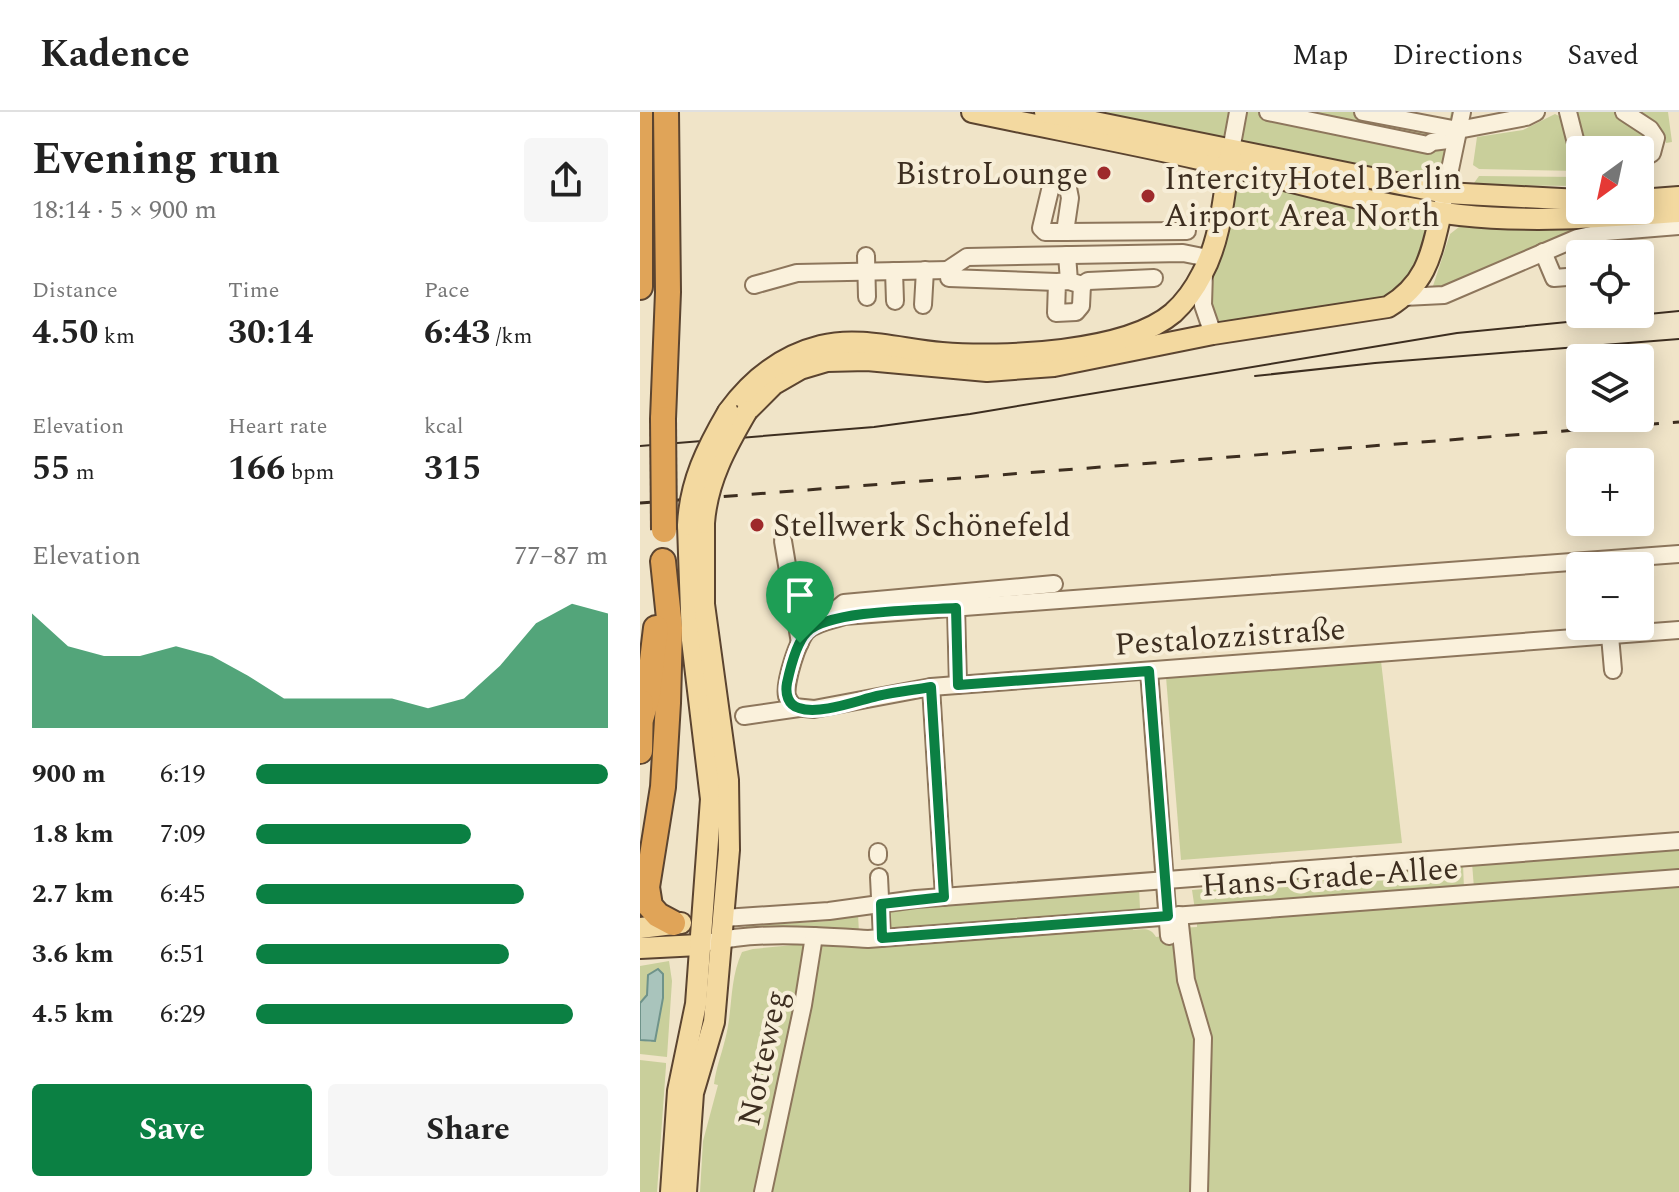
<!DOCTYPE html>
<meta charset="utf-8">
<style>
body{margin:0;font-family:Spectral,serif;background:#f6f6f6;color:#222;height:100vh;display:flex;flex-direction:column;font-size:30px;white-space:nowrap}
*{box-sizing:border-box;margin:0}
p{font-size:26px;color:#767676}
.icon{flex:none;width:44px;height:44px;fill:none;stroke:currentColor;stroke-width:2;stroke-linecap:round;stroke-linejoin:round}
.map{position:relative;flex:1;overflow:hidden}
.panel{display:flex;flex-direction:column;background:#fff;width:640px}
.panel>*{flex:none}
.needle{width:52px;rotate:213deg}
.fabs{position:absolute;left:926px;top:24px;display:grid;gap:16px}
.fabs a{display:grid;place-items:center;width:88px;height:88px;border-radius:8px;background:#fff;box-shadow:0 4px 20px #0003;font-size:40px}
.pin{position:absolute;display:grid;place-items:center;width:68px;height:68px;color:#fff;margin:-82px -34px;border-radius:50% 50% 50% 0;rotate:-45deg;box-shadow:0 0 8px #0007}
.pin .icon{rotate:45deg}
.round{display:grid;place-items:center;flex:none;width:84px;height:84px;border-radius:8px;background:#f6f6f6}
.headline{display:flex;align-items:center;justify-content:space-between;height:136px;padding:0 32px}
h1{font-size:44px;font-weight:700;line-height:60px}
.metrics{display:grid;grid-template-columns:repeat(3,1fr);gap:12px;height:136px;padding:8px 32px}
.metrics div{display:grid;align-content:center}
.metrics b{font-size:34px;font-weight:700}
.metrics small{font-size:22px;font-weight:400}
.metrics p{font-size:22px}
.chart{height:224px;padding:16px 32px}
.chart p{display:flex;justify-content:space-between}
.chart svg{width:100%;height:144px;margin-top:8px;fill:#0b8043;opacity:.7}
.action{display:flex;gap:16px;margin-top:auto;padding:16px 32px}
.action a{flex:1;height:92px;border-radius:8px;background:#0b8043;color:#fff;font-size:32px;font-weight:700;line-height:92px;text-align:center}
.action a+a{background:#f6f6f6;color:#222}
ul{padding:0 32px;list-style:none;font-size:26px}
li{display:grid;grid-template-columns:128px 96px 1fr;align-items:center;height:60px}
li i{height:20px;border-radius:10px;background:#0b8043}
header{display:flex;align-items:center;gap:48px;box-sizing:border-box;height:112px;padding:0 40px;background:#fff;border-bottom:2px solid #e0e0e0}
header strong{font-size:38px}
nav{display:flex;gap:44px;margin-inline-start:auto;font-size:28px}
main{display:flex;flex:1;min-height:0}
.map>svg:first-child{display:block}
</style>
<header>
<strong>Kadence</strong>
<nav><a>Map</a><a>Directions</a><a>Saved</a></nav>
</header>
<main>
<section class="panel">
<div class="headline"><div><h1>Evening run</h1><p>18:14 · 5 × 900 m</p></div><a class="round"><svg class="icon" aria-label="share" viewBox="0 0 24 24"><path d="M12 15V3M7 8l5-5 5 5M5 13v7h14v-7"/></svg></a></div>
<div class="metrics">
<div><p>Distance</p><b>4.50<small> km</small></b></div>
<div><p>Time</p><b>30:14</b></div>
<div><p>Pace</p><b>6:43<small> /km</small></b></div>
</div>
<div class="metrics">
<div><p>Elevation</p><b>55<small> m</small></b></div>
<div><p>Heart rate</p><b>166<small> bpm</small></b></div>
<div><p>kcal</p><b>315</b></div>
</div>
<div class="chart"><p><span>Elevation</span>77–87 m</p>
<svg viewBox="0 0 160 44" preserveAspectRatio="none"><path d="M0 44V9L10 19L20 22L30 22L40 19L50 22L60 28L70 35L80 35L90 35L100 35L110 38L120 35L130 25L140 12L150 6L160 9V44z"/></svg>
</div>
<ul>
<li><b>900 m</b>6:19<i style="width:100%"></i></li>
<li><b>1.8 km</b>7:09<i style="width:61%"></i></li>
<li><b>2.7 km</b>6:45<i style="width:76%"></i></li>
<li><b>3.6 km</b>6:51<i style="width:72%"></i></li>
<li><b>4.5 km</b>6:29<i style="width:90%"></i></li>
</ul>
<div class="action"><a>Save</a><a>Share</a></div>
</section>
<div class="map">
<svg width="1039" height="1080" viewBox="0 0 1039 1080">
<rect width="100%" height="100%" fill="#f0e4c8"/>
<!-- green -->
<g fill="#c9cf9b">
<path d="M453,0H757L809,10L811,0H818L802,74Z"/>
<path d="M935,0H974L1007,20L1011,28L1000,42V38H941Z"/>
<path d="M994,0H1028L1032,30L1026,31L1025,24H1021Z"/>
<path d="M915,2L923,6L935,52L940,59L839,57L833,53L837,25L883,18Z"/>
<path d="M839,64L940,65V74L838,73L834,71Z"/>
<path d="M598,69L789,111C782,136 776,165 754,183C739,195 609,209 581,213C576,211 574,211 572,206C562,181 590,97 598,69Z"/>
<path d="M835,110L951,115L798,179L793,174L810,122L819,115Z"/>
<path d="M741,549L762,731L541,748L526,565Z"/>
<path d="M1039,735V760L834,776L832,751Z"/>
<path d="M823,752L824,777L555,798L552,778L620,772L641,766Z"/>
<path d="M1039,772V1080H60L63,1029L78,973L74,972C76,956 81,944 85,928C93,899 89,868 102,840L113,837L164,832L227,836L492,814L493,818C502,817 511,815 516,825L536,822L539,816L557,815V809Z"/>
<path d="M499,775L500,797L427,802L413,808L250,819L248,797Z"/>
<path d="M218,802L219,821L105,820L106,814L189,809Z"/>
<path d="M29,849L32,869L27,945L0,942V928L11,930L19,906L23,862L8,863L7,883L0,891V854Z"/>
<path d="M0,948L26,951V954L17,1080H0Z"/>
</g>
<!-- water -->
<path fill="#a9c4bc" stroke="#6f938a" stroke-width="2" d="M18,857L23,862V886L15,929L0,928V891L7,883L8,863Z"/>
<g fill="none" stroke-linecap="round" stroke-linejoin="round">
<!-- minor casing -->
<g stroke="#8d765c" stroke-width="20">
<g id="minor">
<path d="M628,0L788,33L792,30L816,27"/>
<path d="M723,0L818,18L886,5L896,0"/>
<path d="M928,0L940,47"/>
<path d="M984,0L1010,17L1016,26L1012,41L1000,48"/>
<path d="M591,38L598,0"/>
<path d="M411,74L401,116L405,120H425L430,86L428,76"/>
<path d="M803,91L822,0"/>
<path d="M425,120L547,119"/>
<path d="M903,140L914,166L940,164"/>
<path d="M427,143L429,169L417,170L416,201L436,200L441,194L442,173L429,169"/>
<path d="M226,144L227,185"/>
<path d="M254,159L255,189"/>
<path d="M564,160L563,193L573,222"/>
<path d="M417,170L309,166V157L327,145L543,141L568,146"/>
<path d="M114,173L157,161L309,158"/>
<path d="M442,173L448,169L514,166"/>
<path d="M764,185L804,183L937,126L965,120L1039,114"/>
<path d="M283,193L285,158"/>
<path d="M143,429L160,531"/>
<path d="M1039,442L204,504C193,508 177,510 168,518C158,526 144,572 147,584C149,590 150,590 154,595L174,597L291,575L1039,518"/>
<path d="M316,496L318,573"/>
<path d="M186,506L204,491L414,472"/>
<path d="M970,524L973,558"/>
<path d="M509,559L529,824"/>
<path d="M291,575L304,785"/>
<path d="M104,604L159,596"/>
<path d="M238,740V744"/>
<path d="M239,765L242,826"/>
<path d="M539,803L546,868L563,926L559,1080"/>
<path d="M84,806L189,799L276,787L1039,729"/>
<path d="M72,830C119,819 179,824 228,827L1039,766"/>
<path d="M123,1080L163,893L174,824"/>
</g>
</g>
<!-- major casing -->
<g stroke="#5b4430" stroke-width="24">
<g id="major">
<path d="M332,0C408,16 484,30 559,47C646,67 731,94 820,103C893,111 967,105 1039,100"/>
<path d="M405,0L805,81L940,88"/>
<path d="M1000,88L1039,85"/>
<path d="M107,299L134,272L160,257L187,249L227,248L347,259L414,254L573,222L748,195C787,171 791,143 801,101"/>
<path d="M88,300C112,267 141,244 181,234C220,224 263,238 302,241C362,246 486,241 533,201C544,191 555,176 562,162C582,126 584,78 591,38"/>
<path d="M0,816L41,811"/>
<path d="M0,836L59,833"/>
<path d="M31,1080L38,979L56,892L71,687L52,528L48,413"/>
<path d="M46,1080L53,981L74,910L89,738L88,668L64,492V411"/>
</g>
</g>
<!-- highway casing -->
<g stroke="#5b4430" stroke-width="28">
<g id="highway">
<path d="M0,175V0"/>
<path d="M23,307L28,180L26,0"/>
<path d="M23,449L30,516L28,591L23,675L7,775L10,794L18,803L33,811"/>
<path d="M2,604L8,582L16,516"/>
<path d="M0,639L1,590"/>
</g>
</g>
<!-- minor -->
<use href="#minor" stroke="#faf1dc" stroke-width="16"/>
<!-- major -->
<use href="#major" stroke="#f3d9a0" stroke-width="20"/>
<!-- highway -->
<use href="#highway" stroke="#e0a458" stroke-width="24"/>
<!-- tram -->
<g stroke="#3d2e20" stroke-width="2">
<path d="M615,264L735,251L1039,227"/>
<path d="M0,334L234,315L330,302L817,221L1039,199"/>
</g>
<!-- rail -->
<path stroke="#3d2e20" stroke-width="3" stroke-dasharray="14 14" stroke-linecap="butt" d="M0,391L1039,310"/>
<!-- major-bridge casing -->
<g stroke="#5b4430" stroke-width="24" stroke-linecap="butt">
<g id="major-bridge">
<path d="M64,411C67,369 86,335 107,299"/>
<path d="M48,413C50,370 67,336 88,300"/>
</g>
</g>
<!-- highway-bridge casing -->
<g stroke="#5b4430" stroke-width="28" stroke-linecap="butt">
<path id="highway-bridge" d="M23,307L24,418"/>
</g>
<!-- major-bridge -->
<use href="#major-bridge" stroke="#f3d9a0" stroke-width="20"/>
<!-- highway-bridge -->
<use href="#highway-bridge" stroke="#e0a458" stroke-width="24"/>
</g>
<g fill="none" stroke-linecap="round" stroke-linejoin="round">
<!-- route casing -->
<g stroke="#fff" stroke-width="16">
<path id="route" d="M316,496L318,573L509,559L528,804L242,826L241,792L304,785L291,575C273,578 255,580 237,584C216,589 179,603 159,596C148,593 145,582 147,571C150,557 156,531 167,520C188,498 284,498 316,496Z"/>
</g>
<!-- route -->
<use href="#route" stroke="#0b8043" stroke-width="10"/>
</g>
<!-- markers -->
<g fill="#9e2a2b" stroke="#f7eed8" stroke-width="3">
<circle cx="464" cy="61" r="8"/>
<circle cx="508" cy="84" r="8"/>
<circle cx="117" cy="413" r="8"/>
</g>
<g text-anchor="middle" stroke-width="8" stroke-linejoin="round" paint-order="stroke">
<!-- poi labels -->
<g font-size="32" fill="#3d2e20" stroke="#f7eed8" text-anchor="start">
<text x="448" y="72" text-anchor="end">BistroLounge</text>
<text x="524" y="77">IntercityHotel Berlin<tspan x="524" dy="37">Airport Area North</tspan></text>
<text x="133" y="424">Stellwerk Schönefeld</text>
</g>
<!-- street labels -->
<g font-size="32" fill="#3d2e20" stroke="#f7eed8">
<text transform="translate(590 524) rotate(-4)" y="11">Pestalozzistraße</text>
<text transform="translate(690 764) rotate(-4)" y="11">Hans-Grade-Allee</text>
<text transform="translate(122 946) rotate(-78)" y="11">Notteweg</text>
</g>
</g>
</svg>
<div class="fabs">
<a><svg class="needle" viewBox="-14 -14 28 28"><path d="M0-13l5 13h-10z" fill="#e53935"/><path d="M0 13l5-13h-10z" fill="#767676"/></svg></a>
<a><svg class="icon" aria-label="locate" viewBox="0 0 24 24"><circle cx="12" cy="12" r="6"/><path d="M12 2v4M12 18v4M2 12h4M18 12h4"/></svg></a>
<a><svg class="icon" aria-label="layers" viewBox="0 0 24 24"><path d="M12 4l9 5-9 5-9-5zM3 14l9 5 9-5"/></svg></a>
<a>+</a>
<a>−</a>
</div>
<div class="pin" style="left:160px;top:531px;background:#1e9e55"><svg class="icon" aria-label="arrive" viewBox="0 0 24 24"><path d="M6 21V4h12l-3 4 3 4H6"/></svg></div>
</div>
</main>
